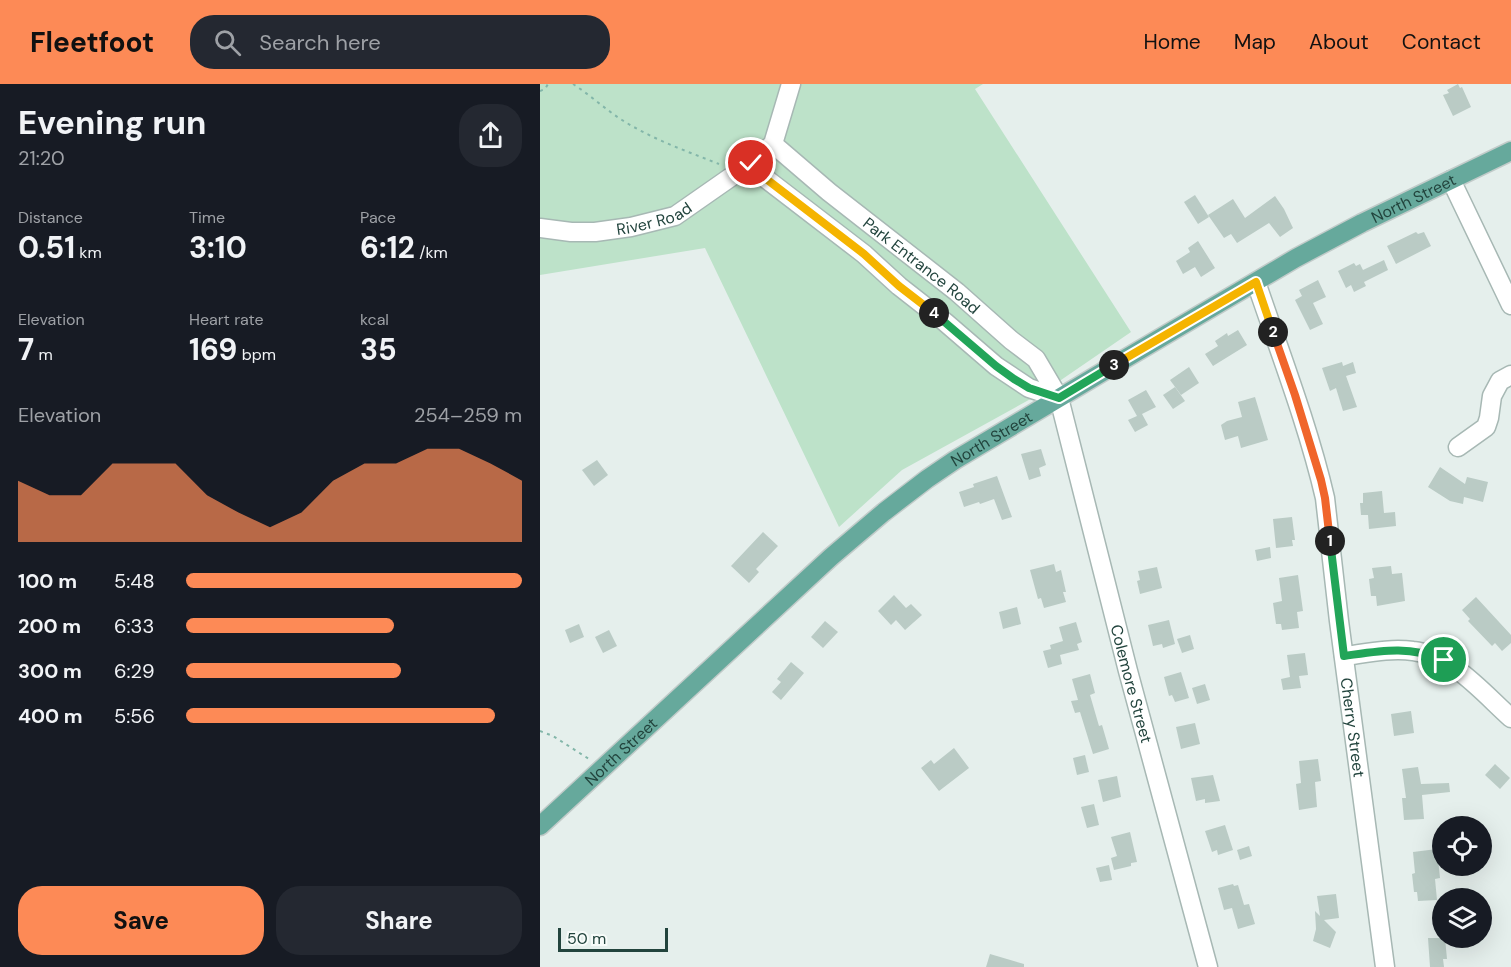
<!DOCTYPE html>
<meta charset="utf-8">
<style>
body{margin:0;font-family:"DM Sans",sans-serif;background:#242831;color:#f1f3f6;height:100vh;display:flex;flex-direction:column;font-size:22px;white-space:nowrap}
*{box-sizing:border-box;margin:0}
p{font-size:20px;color:#9ea1a6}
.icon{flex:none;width:33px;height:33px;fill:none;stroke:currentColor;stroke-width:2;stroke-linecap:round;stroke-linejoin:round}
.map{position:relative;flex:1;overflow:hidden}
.panel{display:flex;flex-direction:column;background:#171b24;width:540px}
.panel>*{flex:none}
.buttons{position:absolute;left:892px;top:732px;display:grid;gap:12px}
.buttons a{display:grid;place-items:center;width:60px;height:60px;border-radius:50%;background:#171b24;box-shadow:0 6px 24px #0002;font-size:30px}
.scale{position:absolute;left:18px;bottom:15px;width:110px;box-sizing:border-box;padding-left:6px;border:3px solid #22443d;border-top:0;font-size:16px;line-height:21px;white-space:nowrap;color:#22443d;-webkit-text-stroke:4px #f7fbf9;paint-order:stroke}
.pin{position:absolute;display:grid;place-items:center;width:51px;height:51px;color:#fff;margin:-26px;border:3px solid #fff;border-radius:50%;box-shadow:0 2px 6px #0007}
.km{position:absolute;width:30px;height:30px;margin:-15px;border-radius:50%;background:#222;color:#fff;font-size:16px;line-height:30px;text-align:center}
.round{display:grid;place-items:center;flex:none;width:63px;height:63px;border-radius:24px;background:#242831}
.summary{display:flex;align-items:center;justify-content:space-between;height:102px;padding:0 18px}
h1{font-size:33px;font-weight:700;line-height:45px}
.figures{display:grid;grid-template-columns:repeat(3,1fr);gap:9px;height:102px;padding:6px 18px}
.figures div{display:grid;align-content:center}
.figures b{font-size:30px;font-weight:700}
.figures small{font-size:16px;font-weight:400}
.figures p{font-size:16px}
.chart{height:168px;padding:12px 18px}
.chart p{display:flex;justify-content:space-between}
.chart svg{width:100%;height:108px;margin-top:6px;fill:#fd8a56;opacity:.7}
.button{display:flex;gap:12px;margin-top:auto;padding:12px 18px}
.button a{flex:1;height:69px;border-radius:24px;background:#fd8a56;color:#111;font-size:24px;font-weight:700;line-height:69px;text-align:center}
.button a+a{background:#242831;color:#f1f3f6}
ul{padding:0 18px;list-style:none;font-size:20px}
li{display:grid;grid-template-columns:96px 72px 1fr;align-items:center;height:45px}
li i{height:15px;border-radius:8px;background:#fd8a56}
header{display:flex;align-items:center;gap:36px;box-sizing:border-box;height:84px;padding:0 30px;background:#fd8a56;color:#111}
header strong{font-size:28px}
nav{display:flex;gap:33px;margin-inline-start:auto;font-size:21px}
.search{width:420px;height:54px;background:#242831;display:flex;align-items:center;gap:15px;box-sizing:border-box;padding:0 21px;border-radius:24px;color:#9ea1a6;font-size:22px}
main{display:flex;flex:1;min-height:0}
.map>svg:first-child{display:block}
</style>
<header>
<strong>Fleetfoot</strong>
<div class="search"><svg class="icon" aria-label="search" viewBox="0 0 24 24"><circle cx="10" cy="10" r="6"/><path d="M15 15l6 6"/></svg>Search here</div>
<nav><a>Home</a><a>Map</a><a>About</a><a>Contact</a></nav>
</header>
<main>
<section class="panel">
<div class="summary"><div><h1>Evening run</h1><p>21:20</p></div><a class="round"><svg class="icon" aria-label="share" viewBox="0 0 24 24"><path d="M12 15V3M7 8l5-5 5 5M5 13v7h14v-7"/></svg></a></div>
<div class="figures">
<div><p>Distance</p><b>0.51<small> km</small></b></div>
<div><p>Time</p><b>3:10</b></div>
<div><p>Pace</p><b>6:12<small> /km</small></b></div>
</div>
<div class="figures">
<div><p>Elevation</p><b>7<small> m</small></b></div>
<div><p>Heart rate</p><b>169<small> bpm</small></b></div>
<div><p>kcal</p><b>35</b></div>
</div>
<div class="chart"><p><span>Elevation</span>254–259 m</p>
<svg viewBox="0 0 160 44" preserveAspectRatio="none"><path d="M0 44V19L10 25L20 25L30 12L40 12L50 12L60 25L70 32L80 38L90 32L100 19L110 12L120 12L130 6L140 6L150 12L160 19V44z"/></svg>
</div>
<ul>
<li><b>100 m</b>5:48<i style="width:100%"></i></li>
<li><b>200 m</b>6:33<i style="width:62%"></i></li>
<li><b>300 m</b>6:29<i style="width:64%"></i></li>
<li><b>400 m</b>5:56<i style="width:92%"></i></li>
</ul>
<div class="button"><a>Save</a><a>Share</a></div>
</section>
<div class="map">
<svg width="971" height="883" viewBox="0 0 971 883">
<rect width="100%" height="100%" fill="#e5efec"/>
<!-- green -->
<path fill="#bde2c9" d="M0,0H443L435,5L591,248L505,307L362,386L299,443L165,164L0,191Z"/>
<!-- building -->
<g fill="#bacbc5">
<path d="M918,0L920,4L922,3L931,23L913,32L903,11L909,9L907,6Z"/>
<path d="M655,111L669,133L658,140L644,118Z"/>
<path d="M735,112L744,125L753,144L740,153L729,139L697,159L691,150L684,154L668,131L693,115L705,134Z"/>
<path d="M876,148L878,150L884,148L891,162L856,180L847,162Z"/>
<path d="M658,157L675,184L661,193L655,183L643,190L636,177L650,168L648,164Z"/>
<path d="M844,176L848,186L824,198L826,202L814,208L811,201L806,204L798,187L814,179L816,182L820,180L823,186Z"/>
<path d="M778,196L786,213L773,219L783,240L770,246L755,216L762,212L759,206Z"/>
<path d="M698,246L707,261L673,282L665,270L678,262L675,257L687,249L688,252Z"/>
<path d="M802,278L803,282L813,278L816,289L806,292L817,323L803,327L796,304L790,307L782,284Z"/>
<path d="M649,283L659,299L641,311L630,296Z"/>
<path d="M635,303L645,317L633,325L623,311Z"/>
<path d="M606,306L616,323L602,330L608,341L595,348L588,336L597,332L588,316Z"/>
<path d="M715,313L728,356L701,364L698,352L685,356L681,341L687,337L702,333L698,318Z"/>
<path d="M501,365L506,381L499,384L501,392L489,396L481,370Z"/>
<path d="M57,376L68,391L54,402L42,386Z"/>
<path d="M900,383L925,400L927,393L948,398L943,418L924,413L923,420L910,417L888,403Z"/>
<path d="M457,392L472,433L462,436L454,415L440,420L439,418L424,423L419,408L434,403L433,400Z"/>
<path d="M842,407L844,429L855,428L856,442L829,445L828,431H821L820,419H823V409Z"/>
<path d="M752,433L755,456H752L753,462L736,464L733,435Z"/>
<path d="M223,448L238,462L216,485L219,488L209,499L191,482Z"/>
<path d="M730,463L731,474L717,477L715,466Z"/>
<path d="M514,480L516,488L521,486L526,508H523L526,518L504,524L501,514L498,515L490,486Z"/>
<path d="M851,482L852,490L862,489L865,517L837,522L836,512H831L829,495L834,494L832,484Z"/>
<path d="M617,483L622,504L600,510L597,497L600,496L598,487Z"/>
<path d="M758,491L763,527L757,528L759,544L742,546L741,540H736L733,519L742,517L739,494Z"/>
<path d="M354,511L366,524L371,520L382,531L365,546L356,536L351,541L338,527Z"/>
<path d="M936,513L971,551V559L962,567L955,559L952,562L928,537L930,535L922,526Z"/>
<path d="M477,523L481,540L463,545L459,528Z"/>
<path d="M629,536L635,560L623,564L622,560L613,562L608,541Z"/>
<path d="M285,537L298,548L283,564L271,553Z"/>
<path d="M536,538L542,558L537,560L539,566L520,571L522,580L508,584L503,567L511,565L510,561L523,557L519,543Z"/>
<path d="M39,540L44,553L30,559L25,546Z"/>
<path d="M69,546L77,562L63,569L55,553Z"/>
<path d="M650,551L654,565L642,569L637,555Z"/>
<path d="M765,569L768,591L759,592L761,604L743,606L741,595L750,593L747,571Z"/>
<path d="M251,578L264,589L241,616L232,608L241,598L237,595Z"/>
<path d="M641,588L649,614L635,618L632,611L629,612L624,593Z"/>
<path d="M550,590L555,609L550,611L559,642L562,641L569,665L553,670L540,628L535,629L531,617L538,616L532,595Z"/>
<path d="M665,600L670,616L657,620L652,604Z"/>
<path d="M871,627L874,649L854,652L851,630Z"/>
<path d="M655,639L660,660L641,665L636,643Z"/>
<path d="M414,664L429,684L399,707L381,684L391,676L394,680Z"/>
<path d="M545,671L549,688L537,691L533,674Z"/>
<path d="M778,675L781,697L775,698L777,723L759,726L756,700L761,699L759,677Z"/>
<path d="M955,680L970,694L960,705L945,691Z"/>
<path d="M878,683L881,700L909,699L910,708L882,711L884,735L864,736L862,714H866L862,685Z"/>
<path d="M673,691L680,717L665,719V715L656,717L651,694Z"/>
<path d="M577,692L581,713L563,718L558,696Z"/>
<path d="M554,720L559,741L547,744L541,723Z"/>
<path d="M685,741L693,766L678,771L677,766L672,768L665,747Z"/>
<path d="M590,748L597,778L591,779V782L574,786L571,774L577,772L571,753Z"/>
<path d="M709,762L712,772L700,776L697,766Z"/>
<path d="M897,765L900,794L895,795L897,816L878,817L877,808H874L872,790L875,789L873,768Z"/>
<path d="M569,781L572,796L560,798L556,784Z"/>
<path d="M693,800L694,802L698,801L704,821L709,820L715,840L698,845L692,824L684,826L678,804Z"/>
<path d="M796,810L799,834L784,836L796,848L790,864L773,857L776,845L775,827L780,832L777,812Z"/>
<path d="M888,854H905L907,875H903L904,883H890Z"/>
<path d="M450,870L484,880V883H446Z"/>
</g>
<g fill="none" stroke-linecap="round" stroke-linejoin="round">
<!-- minor casing -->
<g stroke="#a7b8b4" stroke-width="21">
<g id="minor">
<path id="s1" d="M233,60L289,108L417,208L471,256L496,275L519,314L588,587L668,883"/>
<path d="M211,79L225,94L324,170L359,202L405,238L456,282L489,304L519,314"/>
<path d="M911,96L971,221"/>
<path id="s2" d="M0,144L31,148H55L91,143L135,132L211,79L233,60L251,0"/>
<path id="s3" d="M716,198C740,269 768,341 785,414L799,537L845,883"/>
<path d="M918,363L946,343L949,334L952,312L960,297L971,291"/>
<path d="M804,572C827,569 850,564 873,567C912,571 943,609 971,634"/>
</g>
</g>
<!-- major casing -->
<g stroke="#c1cbc9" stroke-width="21">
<g id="major">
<path id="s4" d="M0,742L291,473L344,428L387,395L415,376L566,286L756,174L822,139L971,67"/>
</g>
</g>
<!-- path -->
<g stroke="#83b6a9" stroke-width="2" stroke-dasharray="3 4.5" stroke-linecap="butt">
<path d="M33,0C50,11 65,25 82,36C112,55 146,67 179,80"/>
<path d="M0,7L5,5L8,0"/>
<path d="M0,647L13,652L49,675"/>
</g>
<!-- minor -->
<use href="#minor" stroke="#fff" stroke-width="18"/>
<!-- major -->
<use href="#major" stroke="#66a99c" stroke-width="18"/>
</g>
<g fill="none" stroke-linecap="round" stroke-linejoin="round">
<!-- split-1 casing -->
<g stroke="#fff" stroke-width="12">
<path id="split-1" d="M790,457L804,572C840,567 868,561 904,576"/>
</g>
<!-- split-2 casing -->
<g stroke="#fff" stroke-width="12">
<path id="split-2" d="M733,248L755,311L781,396L785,414L790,457"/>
</g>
<!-- split-3 casing -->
<g stroke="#fff" stroke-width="12">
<path id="split-3" d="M574,281L716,198L733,248"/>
</g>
<!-- split-4 casing -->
<g stroke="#fff" stroke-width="12">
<path id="split-4" d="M394,229L456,282L474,295L489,304L519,314L574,281"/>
</g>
<!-- split-5 casing -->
<g stroke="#fff" stroke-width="12">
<path id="split-5" d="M211,79L225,94L324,170L359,202L394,229"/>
</g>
<!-- split-1 -->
<use href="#split-1" stroke="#22a559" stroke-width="8"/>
<!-- split-2 -->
<use href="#split-2" stroke="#f0652b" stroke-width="8"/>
<!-- split-3 -->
<use href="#split-3" stroke="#f5b400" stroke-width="8"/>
<!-- split-4 -->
<use href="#split-4" stroke="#22a559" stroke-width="8"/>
<!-- split-5 -->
<use href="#split-5" stroke="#f5b400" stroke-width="8"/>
</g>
<g text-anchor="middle" stroke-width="4.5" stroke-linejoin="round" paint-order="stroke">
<!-- street labels -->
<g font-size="16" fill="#22443d" stroke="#f7fbf9">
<text dy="6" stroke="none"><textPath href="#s4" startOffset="1082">North Street</textPath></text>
<text dy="6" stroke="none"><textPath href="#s2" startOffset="116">River Road</textPath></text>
<text dy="6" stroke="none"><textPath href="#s1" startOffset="192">Park Entrance Road</textPath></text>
<text dy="6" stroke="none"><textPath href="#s4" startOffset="596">North Street</textPath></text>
<text dy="6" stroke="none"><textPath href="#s1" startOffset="680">Colemore Street</textPath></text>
<text dy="6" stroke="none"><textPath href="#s3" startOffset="458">Cherry Street</textPath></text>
<text dy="6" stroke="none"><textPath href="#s4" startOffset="110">North Street</textPath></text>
</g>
</g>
</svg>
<div class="buttons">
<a><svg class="icon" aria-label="locate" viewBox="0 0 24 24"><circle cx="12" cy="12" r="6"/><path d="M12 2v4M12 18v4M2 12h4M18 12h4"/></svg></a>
<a><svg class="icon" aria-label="layers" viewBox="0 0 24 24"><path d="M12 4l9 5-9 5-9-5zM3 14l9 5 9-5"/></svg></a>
</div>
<div class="scale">50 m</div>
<div class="pin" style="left:904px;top:576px;background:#1e9e55"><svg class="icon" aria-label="arrive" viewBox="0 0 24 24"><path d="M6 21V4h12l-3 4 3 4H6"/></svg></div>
<div class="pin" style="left:211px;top:79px;background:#d93025"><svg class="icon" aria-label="check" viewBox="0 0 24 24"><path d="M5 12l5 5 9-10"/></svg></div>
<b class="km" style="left:790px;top:457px">1</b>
<b class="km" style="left:733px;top:248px">2</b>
<b class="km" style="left:574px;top:281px">3</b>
<b class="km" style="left:394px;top:229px">4</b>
</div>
</main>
